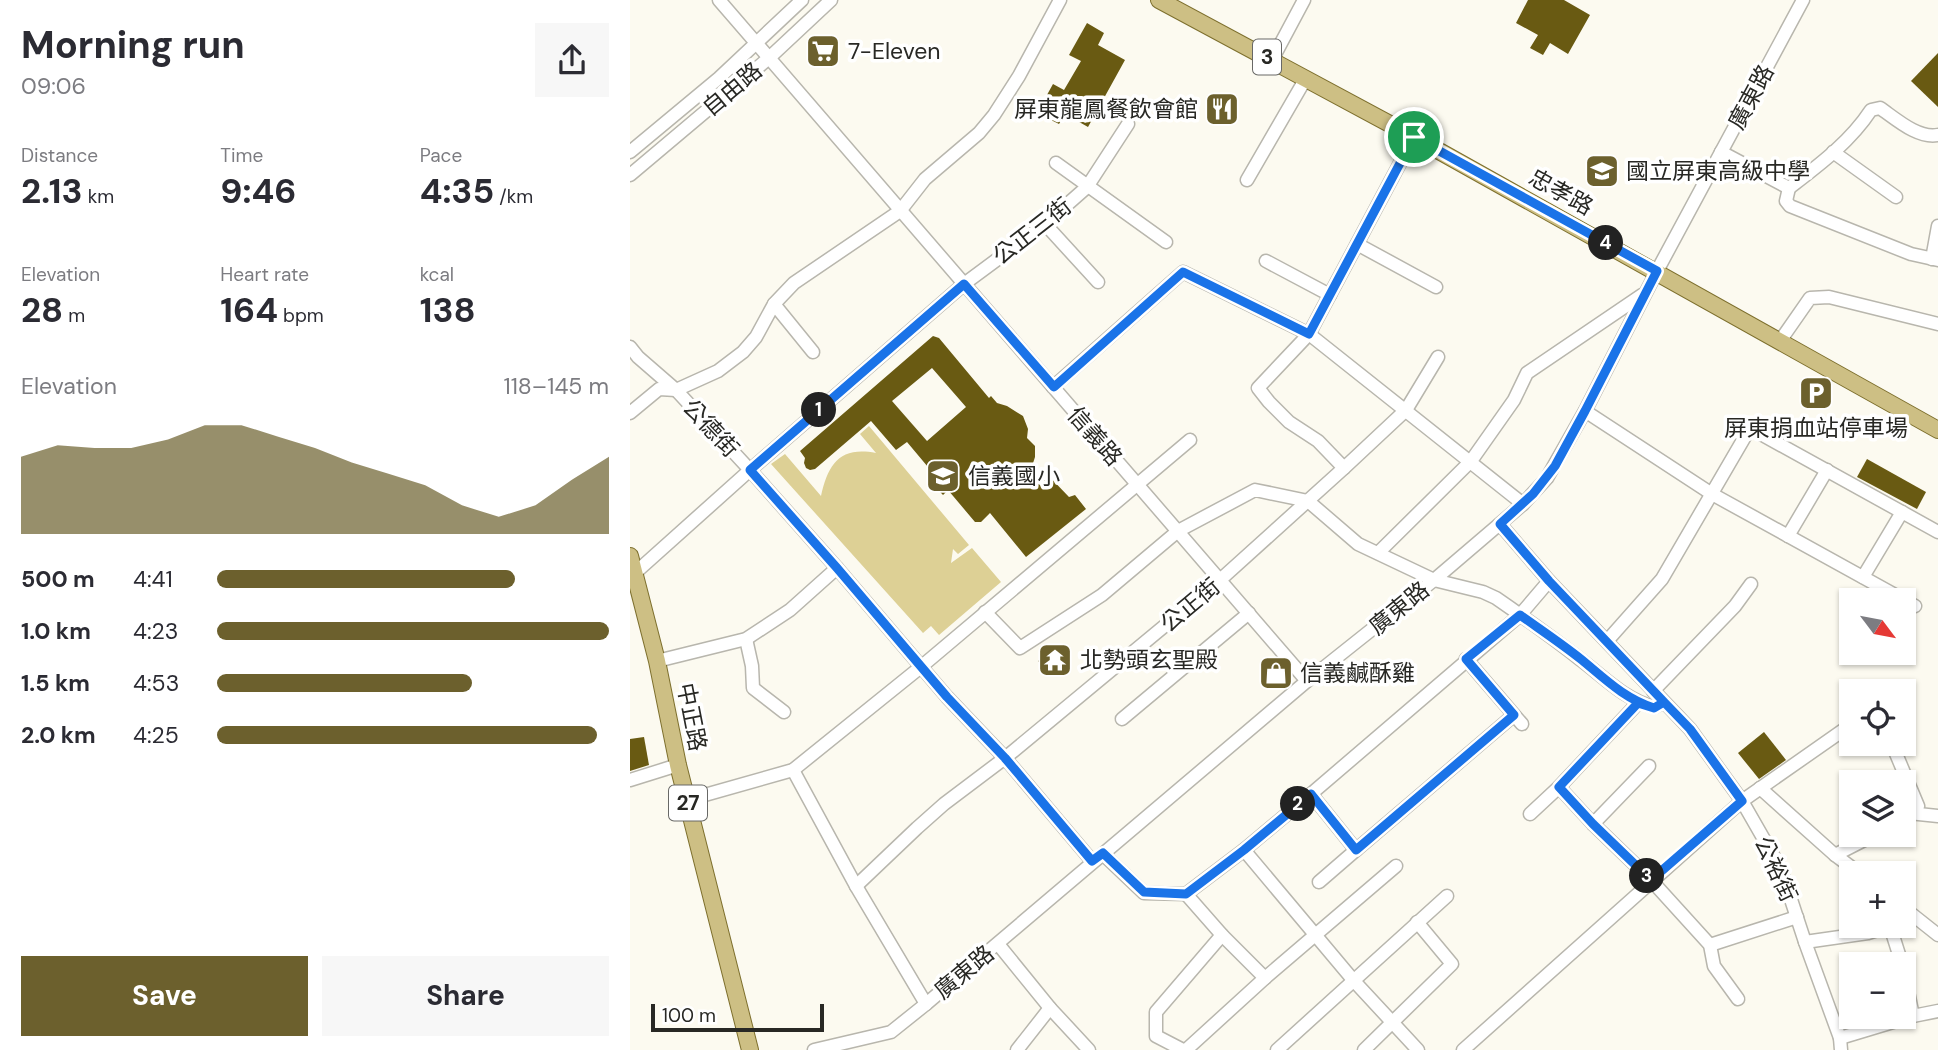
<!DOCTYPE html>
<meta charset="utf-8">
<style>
body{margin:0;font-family:"DM Sans","Noto Sans TC",sans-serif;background:#f7f7f7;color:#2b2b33;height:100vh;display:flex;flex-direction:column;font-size:26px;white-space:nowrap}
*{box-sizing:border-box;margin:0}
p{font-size:23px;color:#7c7c81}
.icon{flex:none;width:38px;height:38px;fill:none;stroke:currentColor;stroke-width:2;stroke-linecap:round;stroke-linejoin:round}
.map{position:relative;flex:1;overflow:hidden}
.side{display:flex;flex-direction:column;background:#fff;width:630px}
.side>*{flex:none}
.needle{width:46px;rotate:122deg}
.tools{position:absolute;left:1209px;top:588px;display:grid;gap:14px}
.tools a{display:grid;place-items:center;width:77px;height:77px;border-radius:0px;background:#fff;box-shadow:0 2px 5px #0004;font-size:35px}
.scale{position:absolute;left:21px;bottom:18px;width:173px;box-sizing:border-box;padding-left:7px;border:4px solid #282824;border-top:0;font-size:19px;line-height:24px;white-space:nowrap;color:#282824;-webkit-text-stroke:5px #fff;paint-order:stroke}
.pin{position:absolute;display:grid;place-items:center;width:60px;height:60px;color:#fff;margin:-30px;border:4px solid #fff;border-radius:50%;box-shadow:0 2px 7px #0007}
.km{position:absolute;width:35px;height:35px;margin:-18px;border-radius:50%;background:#222;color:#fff;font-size:19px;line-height:35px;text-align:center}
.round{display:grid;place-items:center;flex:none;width:74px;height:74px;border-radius:0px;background:#f7f7f7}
.summary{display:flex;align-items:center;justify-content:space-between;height:119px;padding:0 21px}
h1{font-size:38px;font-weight:700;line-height:52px}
.figures{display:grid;grid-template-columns:repeat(3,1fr);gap:10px;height:119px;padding:7px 21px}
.figures div{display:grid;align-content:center}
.figures b{font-size:35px;font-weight:700}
.figures small{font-size:19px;font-weight:400}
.figures p{font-size:19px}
.chart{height:196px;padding:14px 21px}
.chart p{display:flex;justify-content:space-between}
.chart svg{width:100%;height:126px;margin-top:7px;fill:#6c602d;opacity:.7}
.button{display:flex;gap:14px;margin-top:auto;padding:14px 21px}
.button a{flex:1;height:80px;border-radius:0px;background:#6c602d;color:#fff;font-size:28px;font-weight:700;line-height:80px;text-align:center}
.button a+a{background:#f7f7f7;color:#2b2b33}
ul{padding:0 21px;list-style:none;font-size:23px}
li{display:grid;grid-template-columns:112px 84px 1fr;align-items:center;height:52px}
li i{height:18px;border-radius:9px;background:#6c602d}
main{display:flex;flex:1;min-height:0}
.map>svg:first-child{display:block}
</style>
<main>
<section class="side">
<div class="summary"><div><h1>Morning run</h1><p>09:06</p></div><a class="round"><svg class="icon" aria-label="share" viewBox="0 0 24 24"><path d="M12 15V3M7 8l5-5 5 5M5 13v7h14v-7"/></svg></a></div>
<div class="figures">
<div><p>Distance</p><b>2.13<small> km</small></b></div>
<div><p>Time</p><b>9:46</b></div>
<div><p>Pace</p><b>4:35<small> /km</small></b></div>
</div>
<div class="figures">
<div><p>Elevation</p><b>28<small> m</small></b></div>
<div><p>Heart rate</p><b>164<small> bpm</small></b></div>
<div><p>kcal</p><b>138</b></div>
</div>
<div class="chart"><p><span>Elevation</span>118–145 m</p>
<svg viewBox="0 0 160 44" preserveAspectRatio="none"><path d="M0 44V17L10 13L20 14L30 14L40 11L50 6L60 6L70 10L80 14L90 19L100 23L110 27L120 34L130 38L140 34L150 25L160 17V44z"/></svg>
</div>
<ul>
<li><b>500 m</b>4:41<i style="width:76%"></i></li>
<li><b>1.0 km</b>4:23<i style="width:100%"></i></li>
<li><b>1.5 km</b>4:53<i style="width:65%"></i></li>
<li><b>2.0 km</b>4:25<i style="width:97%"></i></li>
</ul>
<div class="button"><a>Save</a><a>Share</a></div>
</section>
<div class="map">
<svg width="1308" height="1050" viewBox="0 0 1308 1050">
<rect width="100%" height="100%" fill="#fcfaf0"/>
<!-- green -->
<path fill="#ddd095" d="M239,426L339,545L328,554L323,549L321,563L342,548L371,582L309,635L301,626L293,633L141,464L155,454L191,496C198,464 210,446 246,453L230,434Z"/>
<!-- building -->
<g fill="#695a12" fill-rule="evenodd">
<path d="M898,0H934L960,15L938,54L920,43L913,55L900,48L908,35L886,23Z"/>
<path d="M457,23L474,33L468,45L495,60L458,127L435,114L429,124L407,113L423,84L434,90L451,61L439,55Z"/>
<path d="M1308,53V107L1281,81Z"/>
<path d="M303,336L309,338L359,398L361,396L367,403L377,406L393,416L398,429L397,438L405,446V457L395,488L414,471L439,497L445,495L456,509L396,557L360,513L351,522H345L318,490L313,495L297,478L303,473L277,442L266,450L241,421L185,469L180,470L176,468L174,463L175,458L170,451ZM302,368L336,407L297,441L262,401Z"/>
<path d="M1237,459L1296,492L1287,509L1227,477Z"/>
<path d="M429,645L441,660L421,676L408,661Z"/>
<path d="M1134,732L1156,760L1129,779L1108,753Z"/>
<path d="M14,737L19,765L0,771V739Z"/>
</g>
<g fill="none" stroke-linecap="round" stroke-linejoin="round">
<!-- minor casing -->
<g stroke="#b8b6ad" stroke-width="15">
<g id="minor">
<path d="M89,0L677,681"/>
<path d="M642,60L674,0"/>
<path d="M0,152L89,78L172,0"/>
<path d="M1091,152L1159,188"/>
<path d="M1203,152L1266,197"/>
<path d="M426,163L536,242"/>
<path d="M0,175L139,58L201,0"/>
<path d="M617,180L676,78"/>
<path d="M1159,188C1189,165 1220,142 1241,110L1250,108C1266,119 1288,139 1308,135"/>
<path d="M1159,188L1156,201L1160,206L1281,254L1308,260"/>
<path d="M415,224L468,282"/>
<path d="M727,244L806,287"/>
<path d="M1302,259L1308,226"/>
<path d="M636,261L700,295"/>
<path d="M144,304L183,352"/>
<path d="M1150,341L1180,298L1199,297L1308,324"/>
<path d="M0,347L8,357L46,390L120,470L207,568L317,697L375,758L462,861"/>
<path d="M423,387L553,272L679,334L893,504"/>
<path d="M955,411L1082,494L1285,606"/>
<path d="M0,413L29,389L46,390L88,371L113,352L126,337L144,304L164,283L270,211L295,179L349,133L364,115L389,76L430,0"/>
<path d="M714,468L688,441L659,422L639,402L628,388L679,334L784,137"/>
<path d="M870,524L919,581L1060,729L1112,801L1151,869L1175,942L1210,1038L1211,1050"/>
<path d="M1158,536L1197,470"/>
<path d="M748,553L841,461L884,400L897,373L1012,295"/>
<path d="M5,573L120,470L334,284L415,224L457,187L498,124"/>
<path d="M1233,577L1272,512"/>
<path d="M355,612L390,648L472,595L548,531L625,490L678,501L728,544L804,580L853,592L866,598C895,618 923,638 951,660C975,678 994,699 1024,707L1034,702"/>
<path d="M116,639L122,666L123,688L154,712"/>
<path d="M977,641L1032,579L1120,428L1308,532"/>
<path d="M836,659L892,724"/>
<path d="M27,661L116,639L160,610L207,568"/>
<path d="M1023,691L1105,606L1121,584"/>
<path d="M492,719L619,613"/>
<path d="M1262,744L1288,806L1274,817"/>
<path d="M163,770L226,886L296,1004"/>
<path d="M0,780L48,765"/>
<path d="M929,787L963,824L1021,880L1080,945L1084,966L1108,999"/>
<path d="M1130,788L1205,855L1229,873"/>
<path d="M681,794L726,850L689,882"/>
<path d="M57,800L163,770L292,666L560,440"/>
<path d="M1279,813L1308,816"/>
<path d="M900,814L929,787L1008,703"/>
<path d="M963,824L1019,766"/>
<path d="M614,850L724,981L788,1050"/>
<path d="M726,850L884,715"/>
<path d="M473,854L514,893L556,894L614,850L681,794L890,615L919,581"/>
<path d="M1205,855L1244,835"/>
<path d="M226,886L287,828L314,804L375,758L590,580L714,468L776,410L808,357"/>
<path d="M556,894L592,935L635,978"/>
<path d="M1274,908L1308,935"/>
<path d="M1260,926L1272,964"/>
<path d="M1175,942L1238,933L1260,926"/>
<path d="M368,944L420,1008L459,1050"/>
<path d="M1080,945L1167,917"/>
<path d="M1274,972L1283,1016"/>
<path d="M1210,1038L1283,1016L1308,1011"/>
<path d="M184,1050L261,1032L296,1004L677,681L804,580L893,504L917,478L955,411L1027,271L1173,0"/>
<path d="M387,1050L420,1008"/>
<path d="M553,1050L526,1036V1012L592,935"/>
<path d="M556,1050L635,978L766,866"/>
<path d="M647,1050L817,896"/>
<path d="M734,1050L822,964L787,922"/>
<path d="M833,1050L1112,801L1222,724"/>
</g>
</g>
<!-- major casing -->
<g stroke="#7d6f2d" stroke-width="18">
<g id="major">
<path d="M529,0L784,137L1308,430"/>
<path d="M0,556L27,661L48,765L120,1050"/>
</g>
</g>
<!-- minor -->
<use href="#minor" stroke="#fff" stroke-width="12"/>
<!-- major -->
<use href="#major" stroke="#cdbf84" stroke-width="16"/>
</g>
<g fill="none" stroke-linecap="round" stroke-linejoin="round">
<!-- route casing -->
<g stroke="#fff" stroke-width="14">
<path id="route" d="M784,137L679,334L553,272L424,387L334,284L120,470L207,568L317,697L375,758L462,861L473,853L514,892L556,894L614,850L681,794L726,850L884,715L836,659L890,615C911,630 932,644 952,660C975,679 995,699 1024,708L1034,702L1060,729L1112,801L1021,880L963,824L929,787L1008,703L1024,708L1034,702L919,581L870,524L903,494L925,466L955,411L1027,271L784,137"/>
</g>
<!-- route -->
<use href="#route" stroke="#1a73e8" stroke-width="9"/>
</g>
<!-- icons -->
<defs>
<g id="supermarket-square" transform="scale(1.75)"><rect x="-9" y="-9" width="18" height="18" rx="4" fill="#6c602d" stroke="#fff"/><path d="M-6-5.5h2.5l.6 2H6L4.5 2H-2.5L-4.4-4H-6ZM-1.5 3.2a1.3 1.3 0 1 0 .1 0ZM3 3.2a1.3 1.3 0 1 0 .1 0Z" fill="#fff"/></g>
<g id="restaurant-square" transform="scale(1.75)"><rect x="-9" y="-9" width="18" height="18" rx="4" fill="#6c602d" stroke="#fff"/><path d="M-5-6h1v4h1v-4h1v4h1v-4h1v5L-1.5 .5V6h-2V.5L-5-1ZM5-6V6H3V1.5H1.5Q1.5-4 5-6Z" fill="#fff"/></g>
<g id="school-square" transform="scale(1.75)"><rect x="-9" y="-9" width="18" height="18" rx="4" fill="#6c602d" stroke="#fff"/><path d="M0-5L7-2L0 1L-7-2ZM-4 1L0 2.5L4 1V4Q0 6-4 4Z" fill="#fff"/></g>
<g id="parking-square" transform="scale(1.75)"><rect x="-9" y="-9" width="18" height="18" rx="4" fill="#6c602d" stroke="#fff"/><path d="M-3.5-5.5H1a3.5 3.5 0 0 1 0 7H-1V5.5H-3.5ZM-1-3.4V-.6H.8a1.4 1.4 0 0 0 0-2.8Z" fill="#fff"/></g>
<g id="temple-square" transform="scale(1.75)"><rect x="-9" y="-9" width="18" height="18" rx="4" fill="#6c602d" stroke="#fff"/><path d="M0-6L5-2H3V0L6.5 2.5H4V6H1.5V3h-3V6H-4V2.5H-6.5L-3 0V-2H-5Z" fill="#fff"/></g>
<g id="shop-square" transform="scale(1.75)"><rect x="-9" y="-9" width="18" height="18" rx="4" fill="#6c602d" stroke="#fff"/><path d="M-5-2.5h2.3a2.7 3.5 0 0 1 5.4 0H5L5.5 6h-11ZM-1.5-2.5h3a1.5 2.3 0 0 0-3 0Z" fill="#fff"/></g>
</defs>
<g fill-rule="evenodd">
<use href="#supermarket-square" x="193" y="51"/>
<use href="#restaurant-square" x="592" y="109"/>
<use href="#school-square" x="972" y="171"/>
<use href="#parking-square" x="1186" y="393"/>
<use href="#school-square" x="313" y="476"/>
<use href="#temple-square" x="425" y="660"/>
<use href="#shop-square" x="646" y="673"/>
</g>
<g text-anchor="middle" stroke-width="7" stroke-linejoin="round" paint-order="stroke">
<!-- shield labels -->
<g fill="#fff" stroke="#686866" stroke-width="2">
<rect x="623" y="39.5" width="28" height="35" rx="5"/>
<rect x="39" y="785.5" width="38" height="35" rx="5"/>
</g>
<g font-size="21" font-weight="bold" fill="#282824">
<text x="637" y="64">3</text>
<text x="58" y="810">27</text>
</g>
<!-- poi labels -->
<g font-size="23" fill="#282824" stroke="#fff" text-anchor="start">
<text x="218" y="59">7-Eleven</text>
<text x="568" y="117" text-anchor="end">屏東龍鳳餐飲會館</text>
<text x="996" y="179">國立屏東高級中學</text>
<text x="1186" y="436" text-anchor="middle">屏東捐血站停車場</text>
<text x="338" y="484">信義國小</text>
<text x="450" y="668">北勢頭玄聖殿</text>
<text x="670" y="681">信義鹹酥雞</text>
</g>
<!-- street labels -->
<g font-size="23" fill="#282824" stroke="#fff">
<text transform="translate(102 89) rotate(-40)" y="8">自由路</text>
<text transform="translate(1121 97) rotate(-62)" y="8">廣東路</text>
<text transform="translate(931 192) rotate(29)" y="8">忠孝路</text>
<text transform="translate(402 231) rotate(-38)" y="8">公正三街</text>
<text transform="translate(81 428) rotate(47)" y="8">公德街</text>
<text transform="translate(465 436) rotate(49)" y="8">信義路</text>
<text transform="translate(560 605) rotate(-40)" y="8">公正街</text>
<text transform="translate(769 608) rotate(-39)" y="8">廣東路</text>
<text transform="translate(62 717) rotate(79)" y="8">中正路</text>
<text transform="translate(1146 869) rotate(65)" y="8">公裕街</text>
<text transform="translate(334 972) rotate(-40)" y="8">廣東路</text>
</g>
</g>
</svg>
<div class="tools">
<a><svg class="needle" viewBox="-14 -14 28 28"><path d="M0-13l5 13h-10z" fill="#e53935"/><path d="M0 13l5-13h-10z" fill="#7c7c81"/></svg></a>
<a><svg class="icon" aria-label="locate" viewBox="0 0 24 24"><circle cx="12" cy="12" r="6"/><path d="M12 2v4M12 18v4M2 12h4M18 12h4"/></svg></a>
<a><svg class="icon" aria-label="layers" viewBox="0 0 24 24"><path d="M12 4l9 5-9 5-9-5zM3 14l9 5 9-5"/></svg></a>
<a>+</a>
<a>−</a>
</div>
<div class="scale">100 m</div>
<div class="pin" style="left:784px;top:137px;background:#1e9e55"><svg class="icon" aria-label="arrive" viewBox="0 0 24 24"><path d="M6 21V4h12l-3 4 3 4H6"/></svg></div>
<b class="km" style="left:189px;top:410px">1</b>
<b class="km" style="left:668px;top:804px">2</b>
<b class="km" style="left:1017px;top:876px">3</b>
<b class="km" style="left:976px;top:243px">4</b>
</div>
</main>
